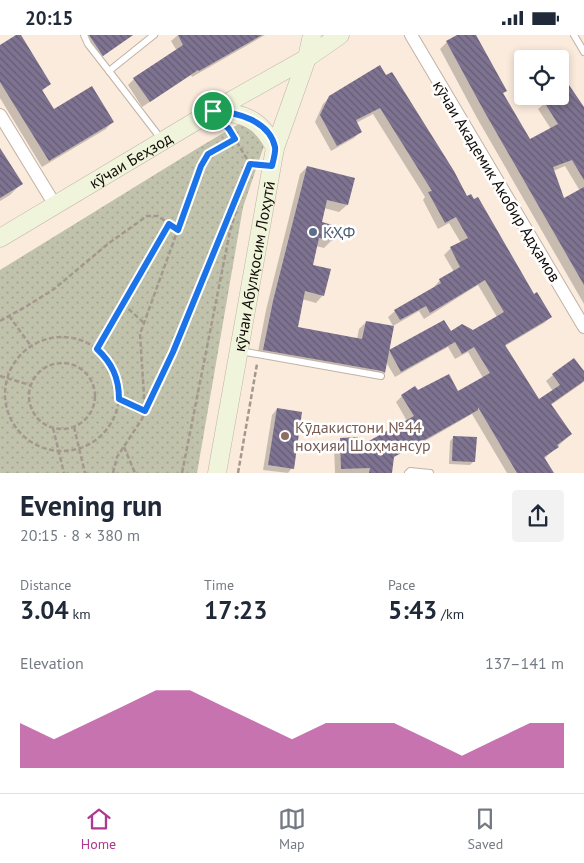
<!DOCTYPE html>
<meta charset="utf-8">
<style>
body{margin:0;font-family:"PT Sans",sans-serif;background:#f2f2f3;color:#1f2937;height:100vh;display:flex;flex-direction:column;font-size:19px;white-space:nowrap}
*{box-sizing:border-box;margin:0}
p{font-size:16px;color:#747a83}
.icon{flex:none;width:28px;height:28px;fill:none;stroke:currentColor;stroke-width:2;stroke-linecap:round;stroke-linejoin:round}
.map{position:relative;height:438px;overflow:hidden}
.sheet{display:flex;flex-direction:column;background:#fff;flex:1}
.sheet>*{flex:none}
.fabs{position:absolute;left:514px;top:15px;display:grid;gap:10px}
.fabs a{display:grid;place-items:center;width:55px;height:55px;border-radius:5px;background:#fff;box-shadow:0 2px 8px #0003;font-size:25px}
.pin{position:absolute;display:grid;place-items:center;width:42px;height:42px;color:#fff;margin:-21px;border:2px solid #fff;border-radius:50%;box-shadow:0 1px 5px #0007}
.round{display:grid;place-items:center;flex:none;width:52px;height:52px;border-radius:5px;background:#f2f2f3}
.overview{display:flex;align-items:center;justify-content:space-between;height:85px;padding:0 20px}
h1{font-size:28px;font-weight:600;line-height:38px}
.figures{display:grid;grid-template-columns:repeat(3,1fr);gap:8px;height:85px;padding:5px 20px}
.figures div{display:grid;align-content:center}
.figures b{font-size:25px;font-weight:600}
.figures small{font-size:14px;font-weight:400}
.figures p{font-size:14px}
.chart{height:140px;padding:10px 20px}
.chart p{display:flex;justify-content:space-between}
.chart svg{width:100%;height:90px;margin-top:5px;fill:#b03990;opacity:.7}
.status{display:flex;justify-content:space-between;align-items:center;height:35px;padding:0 25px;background:#fff;direction:ltr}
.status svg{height:14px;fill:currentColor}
.dock{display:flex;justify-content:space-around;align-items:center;height:70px;border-top:1px solid #e0e1e3;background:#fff;font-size:14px;color:#747a83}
.dock a{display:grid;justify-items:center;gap:2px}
.dock .current{color:#b03990}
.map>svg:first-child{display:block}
</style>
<div class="status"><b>20:15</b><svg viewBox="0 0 49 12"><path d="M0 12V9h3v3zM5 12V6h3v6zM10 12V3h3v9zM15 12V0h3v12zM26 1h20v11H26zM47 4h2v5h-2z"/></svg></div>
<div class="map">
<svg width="584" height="438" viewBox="0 0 584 438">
<defs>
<pattern id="green-dots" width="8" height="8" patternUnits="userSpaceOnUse" patternTransform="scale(1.25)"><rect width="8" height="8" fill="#c0c2ac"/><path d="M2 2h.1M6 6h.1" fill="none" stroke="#a4a592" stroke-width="1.8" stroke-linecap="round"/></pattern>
<pattern id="building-back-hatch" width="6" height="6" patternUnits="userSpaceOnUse" patternTransform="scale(1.25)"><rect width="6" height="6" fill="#7e7391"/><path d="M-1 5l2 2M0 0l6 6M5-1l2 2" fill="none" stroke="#665d74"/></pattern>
</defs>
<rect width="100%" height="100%" fill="#fbebdd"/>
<!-- green -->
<path fill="url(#green-dots)" d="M242,87L263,99L264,111L243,172L197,438H0V235L198,113Z"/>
<!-- shadow -->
<g fill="#0003" fill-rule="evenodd">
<path d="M20,0L49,49L42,56L53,76L112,87L106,94L42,132L0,63V11Z"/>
<path d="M83,0H133L97,25Z"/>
<path d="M178,0H265L192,42L191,40L142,72L128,50L134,44L177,16L171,6Z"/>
<path d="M458,0H475L505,56L502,59L530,106L551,94L538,74L545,68L560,61V57L584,75V269L477,83L440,14L447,7ZM565,131L580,156L563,165L553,136Z"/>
<path d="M380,32L533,261L551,282L544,288L505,311L539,366L553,356L546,346L553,340L584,339V346L581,349L551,370L571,399L544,424L552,438H507L472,379L408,416L394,415L390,438H335L334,411L341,404L357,414L407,386L396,367L402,361L417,357L458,358L483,343L468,317L455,324L448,312L395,342L386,327L384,337L377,344L257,322L266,275L300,139L307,132L347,170L339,177L324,173L320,188L332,205L324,213L316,211L311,231L323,260L316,268L302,264L297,293L357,304L359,294L366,287L387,319L390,316L450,298L473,296L497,282L478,250L424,284L419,276L393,291L388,282L395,276L435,253L434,252L440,245L454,237L444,220L451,213L461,208L449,188L438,194L423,165L425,162L373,79L356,88L361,96L354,103L331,116L315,87L323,69L330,62Z"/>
<path d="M0,115L21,149L10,160L0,166Z"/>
<path d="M277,374L292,433L288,438L263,435L272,380Z"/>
<path d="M454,402L474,426L470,430L449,429L450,406Z"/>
</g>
<!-- building -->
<g fill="url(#building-back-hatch)">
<path d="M16,0H21L51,49L42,55L54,74L92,51L114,87L49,126L0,47V10Z"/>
<path d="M89,0H133L103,21Z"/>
<path d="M178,0H262L199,36L198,35L150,67L133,43L183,10Z"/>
<path d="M457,0H476L507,56L503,58L530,104L558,89L544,67L552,61H560V56L569,50L584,72V145L572,125L553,132L564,163L584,152V250L484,76L446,6Z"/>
<path d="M380,30L386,40L392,37L454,136L467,161L471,159L474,164L478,162L534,259L537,257L552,282L505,310L539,364L560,350L552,339L574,323L584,336V346L551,369L572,399L557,410L559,412L544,422L554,438H517L478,372V375L394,422L392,438H369L370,433L341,434L340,403L358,402V412L414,381L401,360L415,351L418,355L449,339L458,356L490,338L474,312L462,319L455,307L401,337L389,315L444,285L451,296L462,289L473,295L504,277L485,245L430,278L426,271L400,285L394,275L441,248L439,244L460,232L450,212L468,203L456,182L445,188L428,157L432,156L380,73L356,85L362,97L337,111L320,80L329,61Z"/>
<path d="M0,113L23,149L0,163Z"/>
<path d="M307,131L355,143L348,170L327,165L322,187L336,191L333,206L319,203L313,230L331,234L324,261L305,256L298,292L362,304L366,286L394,291L385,338L382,336L263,315L273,266Z"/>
<path d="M277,373L302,377L294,434L268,430Z"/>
<path d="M453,401L477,402L475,427L452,426Z"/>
</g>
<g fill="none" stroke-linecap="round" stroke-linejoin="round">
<!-- lane casing -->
<g stroke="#c1b3a5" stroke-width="8">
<g id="lane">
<path d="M84,0L88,9L109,36"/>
<path d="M154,0L109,36L162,105"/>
<path d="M574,0L584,17"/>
<path d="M240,316L381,341"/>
<path d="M408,438L410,436L430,438"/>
</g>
</g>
<!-- street casing -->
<g stroke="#c1b3a5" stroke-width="14">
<g id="street">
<path d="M411,0L584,292"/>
<path d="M0,80L55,170"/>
</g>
</g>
<!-- secondary casing -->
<g stroke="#c1b3a5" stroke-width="19">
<g id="secondary">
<path d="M213,76C244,78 261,84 275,113"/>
<path id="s1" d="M0,203L211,77L307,23L340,0"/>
<path id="s2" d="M217,438L275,113L307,23L312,0"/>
</g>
</g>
<!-- path -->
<g stroke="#a4988e" stroke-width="2.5" stroke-dasharray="5 2.5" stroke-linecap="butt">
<path d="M123,269L144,288"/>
<path d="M9,281L31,311"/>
<path d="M0,286L27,271L54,254L109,208L147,181H158L178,195"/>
<circle cx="62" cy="359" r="57"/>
<path d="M97,314L169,189"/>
<circle cx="62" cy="361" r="33"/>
<path d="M0,341L30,350"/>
<path d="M119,364L145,376L173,317L244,144"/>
<path d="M74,392L85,438"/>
<path d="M53,393L64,438"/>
<path d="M124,412L135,438"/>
<path d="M113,438L117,422L142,384L145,376L140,299L201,131L207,119L235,104L228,94"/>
<path d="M182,438L230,196L250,129L235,104"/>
<path d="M238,438L257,329"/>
</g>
<!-- lane -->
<use href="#lane" stroke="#fff" stroke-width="6"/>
<!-- street -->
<use href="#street" stroke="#fff" stroke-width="12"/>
<!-- secondary -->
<use href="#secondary" stroke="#eff4db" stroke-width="18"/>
</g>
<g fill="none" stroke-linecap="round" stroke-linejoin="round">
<!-- route casing -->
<g stroke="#fff" stroke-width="10">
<path id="route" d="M213,76C236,77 269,85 275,112C276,117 273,126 272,131L250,129L173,317L145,376L119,364C119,343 112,328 97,314L169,189L178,195L201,131L208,119L235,104L229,94L211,77Z"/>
</g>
<!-- route -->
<use href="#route" stroke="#1a73e8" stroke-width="6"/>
</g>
<!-- markers -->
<circle fill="#5c6f8a" stroke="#fff" stroke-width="2" cx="313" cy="197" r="5"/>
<circle fill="#8d6e63" stroke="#fff" stroke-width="2" cx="285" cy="401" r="5"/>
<g text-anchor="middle" stroke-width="5" stroke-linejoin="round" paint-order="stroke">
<!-- street labels -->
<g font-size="16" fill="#100b07" stroke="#fff">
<text dy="6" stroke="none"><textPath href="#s1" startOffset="152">кӯчаи Беҳзод</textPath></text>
<text transform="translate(497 146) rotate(59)" y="6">кӯчаи Академик Акобир Адҳамов</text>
<text dy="6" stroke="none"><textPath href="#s2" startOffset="210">кӯчаи Абулқосим Лоҳутӣ</textPath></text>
</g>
<!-- service labels -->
<g font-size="16" fill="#4e5e75" stroke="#fff" text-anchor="start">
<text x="323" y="203">КҲФ</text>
</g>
<!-- education labels -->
<g font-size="16" fill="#785e54" stroke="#fff" text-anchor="start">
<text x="295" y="398">Кӯдакистони №44<tspan x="295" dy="18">ноҳияи Шоҳмансур</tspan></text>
</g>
</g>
</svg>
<div class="fabs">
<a><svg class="icon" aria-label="locate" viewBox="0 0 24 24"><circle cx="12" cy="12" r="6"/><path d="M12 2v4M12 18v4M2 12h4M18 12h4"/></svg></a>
</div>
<div class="pin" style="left:213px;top:76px;background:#1e9e55"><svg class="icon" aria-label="arrive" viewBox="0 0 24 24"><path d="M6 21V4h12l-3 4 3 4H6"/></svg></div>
</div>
<section class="sheet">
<div class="overview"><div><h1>Evening run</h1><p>20:15 · 8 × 380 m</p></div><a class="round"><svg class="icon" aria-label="share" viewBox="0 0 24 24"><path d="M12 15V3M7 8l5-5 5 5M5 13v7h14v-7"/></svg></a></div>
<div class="figures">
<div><p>Distance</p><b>3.04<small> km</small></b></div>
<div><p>Time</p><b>17:23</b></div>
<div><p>Pace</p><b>5:43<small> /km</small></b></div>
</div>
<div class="chart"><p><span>Elevation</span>137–141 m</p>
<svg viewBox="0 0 160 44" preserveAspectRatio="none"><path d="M0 44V22L10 30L20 22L30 14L40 6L50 6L60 14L70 22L80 30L90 22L100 22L110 22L120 30L130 38L140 30L150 22L160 22V44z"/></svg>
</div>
</section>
<nav class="dock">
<a class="current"><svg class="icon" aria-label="home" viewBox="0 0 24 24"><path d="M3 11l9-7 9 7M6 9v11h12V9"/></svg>Home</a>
<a><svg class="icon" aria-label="map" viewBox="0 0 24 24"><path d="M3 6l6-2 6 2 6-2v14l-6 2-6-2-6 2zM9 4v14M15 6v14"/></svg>Map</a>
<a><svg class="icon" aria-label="saved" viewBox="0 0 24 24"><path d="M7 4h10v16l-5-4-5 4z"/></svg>Saved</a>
</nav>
